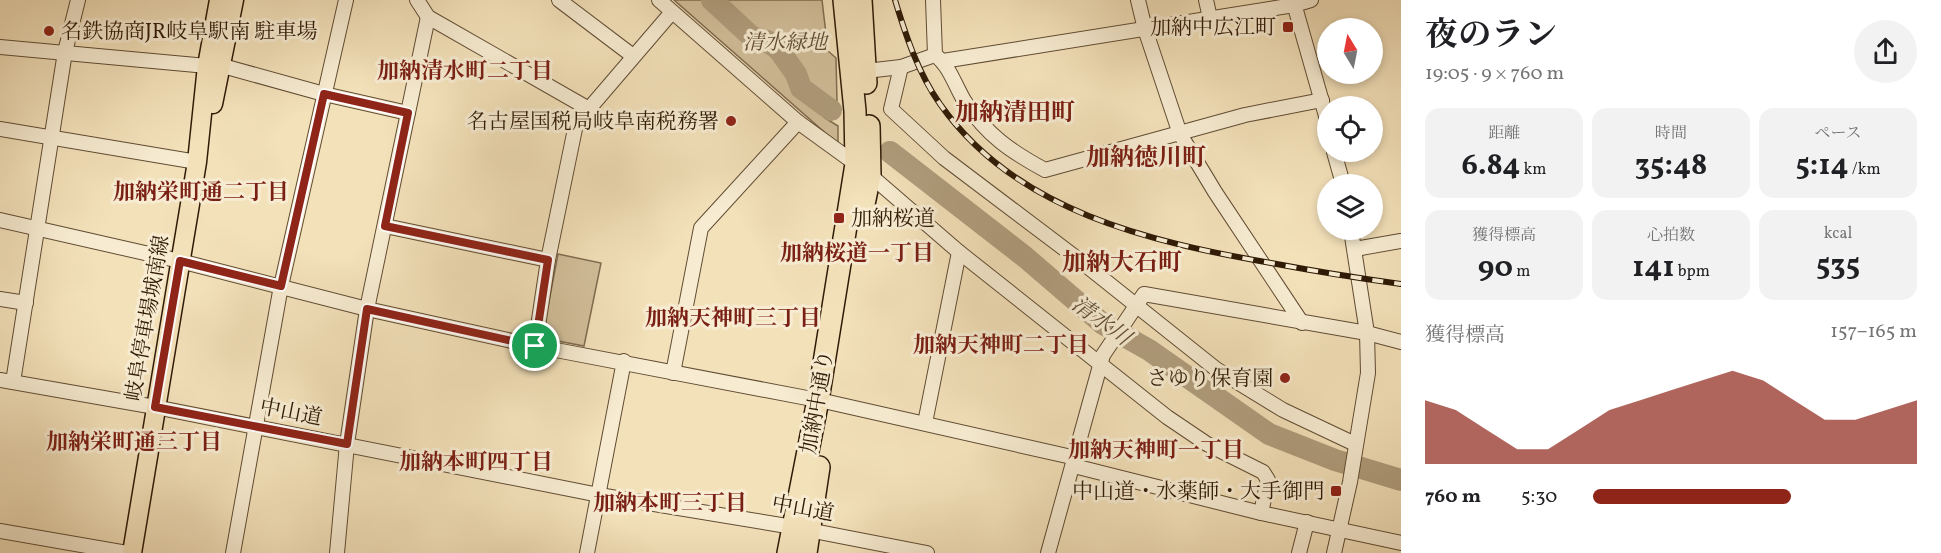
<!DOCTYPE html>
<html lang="ja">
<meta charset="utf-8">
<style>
body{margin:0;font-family:Vollkorn,"Noto Serif JP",serif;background:#f2f2f2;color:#202124;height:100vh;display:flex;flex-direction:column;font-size:22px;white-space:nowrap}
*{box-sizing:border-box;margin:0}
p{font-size:20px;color:#757577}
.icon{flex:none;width:33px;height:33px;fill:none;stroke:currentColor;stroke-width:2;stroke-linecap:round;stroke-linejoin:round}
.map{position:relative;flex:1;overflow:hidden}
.panel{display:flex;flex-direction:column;background:#fff;width:540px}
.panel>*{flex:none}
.needle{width:39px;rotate:350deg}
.tools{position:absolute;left:1317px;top:18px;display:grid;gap:12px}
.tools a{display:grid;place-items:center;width:66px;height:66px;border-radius:50%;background:#fff;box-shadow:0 3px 9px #0003;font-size:30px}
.pin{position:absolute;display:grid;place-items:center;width:51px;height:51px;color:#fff;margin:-26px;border:3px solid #fff;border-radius:50%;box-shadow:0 2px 6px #0007}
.round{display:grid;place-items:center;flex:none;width:63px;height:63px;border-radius:32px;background:#f2f2f2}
.summary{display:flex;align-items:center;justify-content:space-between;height:102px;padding:0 24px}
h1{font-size:33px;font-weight:700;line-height:45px}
.figures{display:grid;grid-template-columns:repeat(3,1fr);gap:9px;height:102px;padding:6px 24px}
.figures div{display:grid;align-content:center;border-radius:15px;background:#f2f2f2;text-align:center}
.figures b{font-size:30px;font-weight:700}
.figures small{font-size:16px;font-weight:400}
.figures p{font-size:16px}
.chart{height:168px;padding:12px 24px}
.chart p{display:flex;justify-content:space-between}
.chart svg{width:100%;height:108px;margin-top:6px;fill:#8f2418;opacity:.7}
ul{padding:0 24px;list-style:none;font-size:20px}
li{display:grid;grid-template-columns:96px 72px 1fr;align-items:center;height:45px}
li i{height:15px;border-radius:8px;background:#8f2418}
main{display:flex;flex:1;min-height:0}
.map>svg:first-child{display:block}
</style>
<main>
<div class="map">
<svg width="1401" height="553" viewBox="0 0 1401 553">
<rect width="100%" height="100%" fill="#f3e1ba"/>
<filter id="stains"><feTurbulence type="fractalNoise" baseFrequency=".00333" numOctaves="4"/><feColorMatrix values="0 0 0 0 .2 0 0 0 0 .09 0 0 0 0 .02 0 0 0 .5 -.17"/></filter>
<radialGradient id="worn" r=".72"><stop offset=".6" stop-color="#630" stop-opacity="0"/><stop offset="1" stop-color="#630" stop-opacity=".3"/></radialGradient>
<!-- green -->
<g fill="#d2bf9b" stroke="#806c50" stroke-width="1.5">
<path d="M674,0H822L828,51L836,58L837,102L825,118L838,126V144Z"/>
<path d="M558,254L601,263L584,346L542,338Z"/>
</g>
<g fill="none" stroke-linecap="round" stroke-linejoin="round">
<!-- river -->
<g stroke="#b09d7d" stroke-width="22">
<path d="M712,0L752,37L767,41L779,50L796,74L801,88L831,110"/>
<path d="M890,152L1025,257L1103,324L1149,350L1269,434L1335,460L1401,480"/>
</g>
<!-- minor casing -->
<g stroke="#604c33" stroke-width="16">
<g id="minor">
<path d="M417,0L428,17L589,109"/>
<path d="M559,0L633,56"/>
<path d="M659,0L798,122L856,164"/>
<path d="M933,0L935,55C950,66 955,86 965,102C987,135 1010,151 1045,170L1245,115L1322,100"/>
<path d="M1138,0L1145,29L1180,134L1215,192L1302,323"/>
<path d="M1206,0L1210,18"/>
<path d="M1293,0L1328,123"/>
<path d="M0,47L207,66"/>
<path d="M943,61L1294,5L1311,0"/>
<path d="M223,66L324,94L408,113"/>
<path d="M901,67L891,109L944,158L1083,263L1216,369L1283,410L1355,444"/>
<path d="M866,71L901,67L935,55"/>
<path d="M0,129L197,162"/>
<path d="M1334,152L1343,184"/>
<path d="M870,175L959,252L1167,417L1207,444L1263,472L1268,480L1261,513"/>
<path d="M0,220L180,261L367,309L535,346L828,402L1076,458"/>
<path d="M385,226L548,260"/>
<path d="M1355,249L1401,241"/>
<path d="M0,299L26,303"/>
<path d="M535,346L548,260L576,124L672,12"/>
<path d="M673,373L701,228L798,122"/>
<path d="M0,380L155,407L599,495L793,527L927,553"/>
<path d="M13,382L65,52L78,0"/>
<path d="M925,423L959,252"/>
<path d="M1074,466L1261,513L1401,543"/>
<path d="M0,531L127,553"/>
<path d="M233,553L281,286L346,0"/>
<path d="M337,553L347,444L367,309L428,17"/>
<path d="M587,553L624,361"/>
<path d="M1048,553L1103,355L1144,294L1367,333L1401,342"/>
<path d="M1299,553L1307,522"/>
<path d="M1334,553L1350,482L1368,373L1367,333L1351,230"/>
</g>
</g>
<!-- major casing -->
<g stroke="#2f1a06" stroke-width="21">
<g id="major">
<path d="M213,104L234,0"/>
<path d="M132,553L197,162L207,66L219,0"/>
</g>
</g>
<!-- highway casing -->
<g stroke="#2f1a06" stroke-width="24">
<g id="highway">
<path d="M861,0L866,83"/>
<path d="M862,214L870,175L869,126"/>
<path d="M788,553L818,400L856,164L855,111L844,0"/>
<path d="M806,553L819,467"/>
</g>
</g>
<!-- minor -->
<use href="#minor" stroke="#f7ecd2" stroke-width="14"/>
<!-- major -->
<use href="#major" stroke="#f3e1ba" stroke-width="18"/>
<!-- highway -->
<use href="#highway" stroke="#f3e1ba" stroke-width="21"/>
<!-- rail casing -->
<g stroke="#2f1a06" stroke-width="6">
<path id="rail" d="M895,0C906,36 918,73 940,104C1015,211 1150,242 1271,263C1314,271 1357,278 1401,284"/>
</g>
<!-- rail -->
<use href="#rail" stroke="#f7ecd2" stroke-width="4" stroke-dasharray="11" stroke-linecap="butt"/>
</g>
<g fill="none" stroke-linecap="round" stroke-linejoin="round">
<!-- route casing -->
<g stroke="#fff" stroke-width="12">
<path id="route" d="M324,94L408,113L385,226L548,260L535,346L367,309L347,444L155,407L180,261L281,286Z"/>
</g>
<!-- route -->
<use href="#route" stroke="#8f2418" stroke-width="8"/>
</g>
<!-- markers -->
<g fill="#8f2418" stroke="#f7ecd2" stroke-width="2">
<rect x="1282" y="21" width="12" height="12" rx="3"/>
<circle cx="49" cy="31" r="6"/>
<circle cx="731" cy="121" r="6"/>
<rect x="833" y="212" width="12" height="12" rx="3"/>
<circle cx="1285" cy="378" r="6"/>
<rect x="1330" y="485" width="12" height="12" rx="3"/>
</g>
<g text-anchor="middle" stroke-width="6" stroke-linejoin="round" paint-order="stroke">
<!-- poi labels -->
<g font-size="21" fill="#2f1a06" stroke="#f7ecd2" text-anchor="end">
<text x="1276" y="34">加納中広江町</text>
<text x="61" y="38" text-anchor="start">名鉄協商JR岐阜駅南 駐車場</text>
<text x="719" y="128">名古屋国税局岐阜南税務署</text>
<text x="851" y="225" text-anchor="start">加納桜道</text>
<text x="1273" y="385">さゆり保育園</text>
<text x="1324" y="498">中山道・水薬師・大手御門</text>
</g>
<!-- park labels -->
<g font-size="21" font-style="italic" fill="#604c33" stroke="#f7ecd2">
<text x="785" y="49">清水緑地</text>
</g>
<!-- street labels -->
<g font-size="21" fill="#2f1a06" stroke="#f7ecd2">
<text transform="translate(147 318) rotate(-80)" y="7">岐阜停車場城南線</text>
<text transform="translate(817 402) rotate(-80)" y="7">加納中通り</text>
<text transform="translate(291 412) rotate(11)" y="7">中山道</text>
<text transform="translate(803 508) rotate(10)" y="7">中山道</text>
</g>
<!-- neighbourhood labels -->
<g font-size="22" font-weight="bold" fill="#7a1f14" stroke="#f7ecd2">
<text x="465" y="78">加納清水町二丁目</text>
<text x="201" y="199">加納栄町通二丁目</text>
<text x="857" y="260">加納桜道一丁目</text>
<text x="733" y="325">加納天神町三丁目</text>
<text x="1001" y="352">加納天神町二丁目</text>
<text x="134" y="449">加納栄町通三丁目</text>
<text x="1156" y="457">加納天神町一丁目</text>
<text x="476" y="469">加納本町四丁目</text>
<text x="670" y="510">加納本町三丁目</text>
</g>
<!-- water labels -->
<g font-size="22" font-style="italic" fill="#634e36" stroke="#f7ecd2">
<text transform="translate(1102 320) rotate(36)" y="8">清水川</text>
</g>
<!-- quarter labels -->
<g font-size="24" font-weight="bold" fill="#7a1f14" stroke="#f7ecd2">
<text x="1015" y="120">加納清田町</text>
<text x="1146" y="165">加納徳川町</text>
<text x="1122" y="270">加納大石町</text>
</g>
</g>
<rect width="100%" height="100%" filter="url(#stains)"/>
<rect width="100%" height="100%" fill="url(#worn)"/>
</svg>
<div class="tools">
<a><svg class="needle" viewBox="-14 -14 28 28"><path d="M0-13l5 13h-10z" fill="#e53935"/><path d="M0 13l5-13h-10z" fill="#757577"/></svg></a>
<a><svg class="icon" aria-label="locate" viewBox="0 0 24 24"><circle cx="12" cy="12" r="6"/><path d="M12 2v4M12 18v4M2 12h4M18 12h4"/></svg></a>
<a><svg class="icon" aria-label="layers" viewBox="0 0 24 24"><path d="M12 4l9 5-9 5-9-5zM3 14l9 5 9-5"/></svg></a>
</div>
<div class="pin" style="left:535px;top:346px;background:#1e9e55"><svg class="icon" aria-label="arrive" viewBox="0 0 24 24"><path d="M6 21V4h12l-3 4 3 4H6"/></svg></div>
</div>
<section class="panel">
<div class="summary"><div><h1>夜のラン</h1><p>19:05 · 9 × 760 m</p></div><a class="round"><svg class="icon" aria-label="share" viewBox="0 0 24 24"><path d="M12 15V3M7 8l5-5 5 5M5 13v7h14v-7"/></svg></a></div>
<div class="figures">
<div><p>距離</p><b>6.84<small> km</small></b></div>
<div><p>時間</p><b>35:48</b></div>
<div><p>ペース</p><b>5:14<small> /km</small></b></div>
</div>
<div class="figures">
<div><p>獲得標高</p><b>90<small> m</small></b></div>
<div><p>心拍数</p><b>141<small> bpm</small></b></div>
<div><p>kcal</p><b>535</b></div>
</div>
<div class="chart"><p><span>獲得標高</span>157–165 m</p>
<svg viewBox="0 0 160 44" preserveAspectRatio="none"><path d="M0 44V18L10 22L20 30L30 38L40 38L50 30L60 22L70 18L80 14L90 10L100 6L110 10L120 18L130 26L140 26L150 22L160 18V44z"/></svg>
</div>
<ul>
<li><b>760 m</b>5:30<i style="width:61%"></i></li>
</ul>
</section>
</main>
